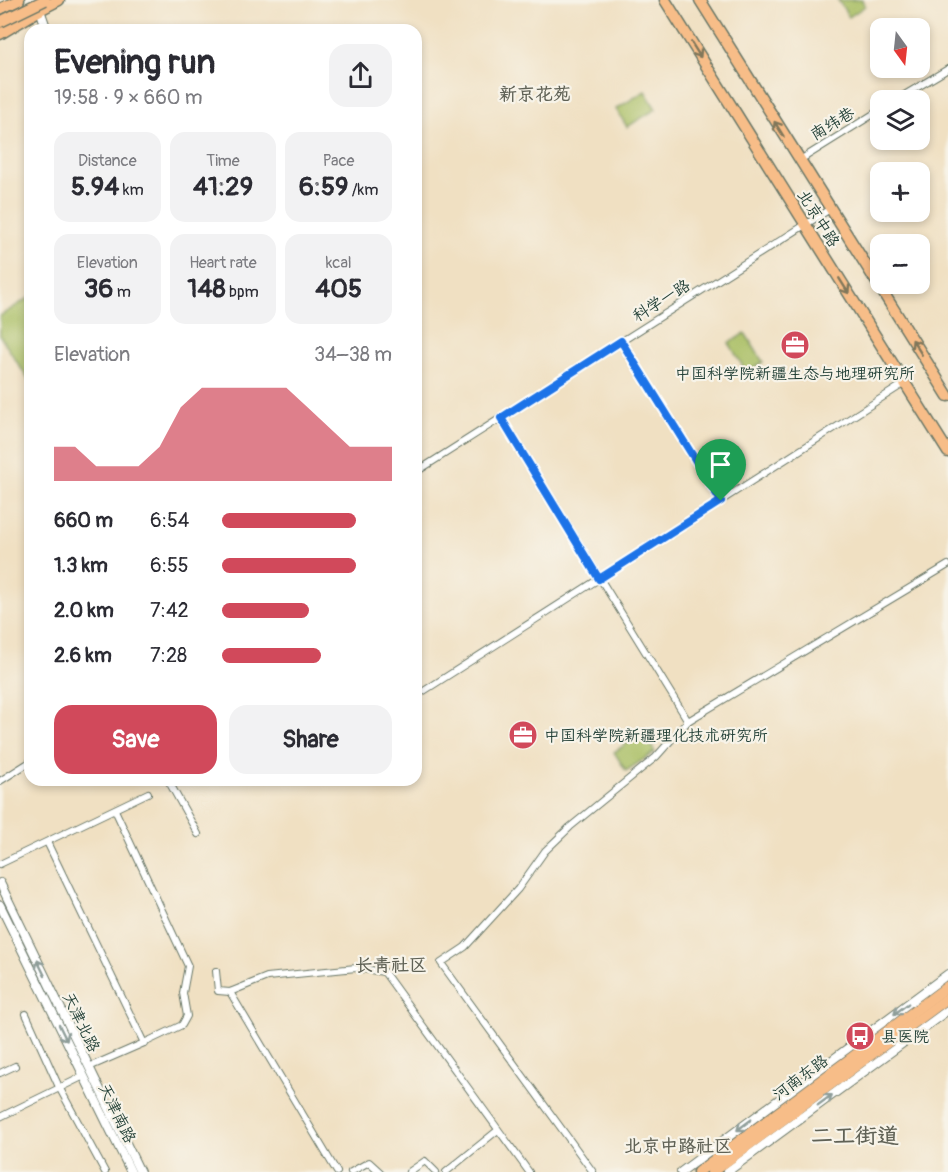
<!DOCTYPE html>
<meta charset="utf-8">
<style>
body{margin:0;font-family:Pangolin,"LXGW WenKai TC",sans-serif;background:#f2f2f3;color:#2b2b33;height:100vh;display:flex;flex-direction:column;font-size:22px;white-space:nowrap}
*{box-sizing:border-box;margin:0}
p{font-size:20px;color:#7c7c81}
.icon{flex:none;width:33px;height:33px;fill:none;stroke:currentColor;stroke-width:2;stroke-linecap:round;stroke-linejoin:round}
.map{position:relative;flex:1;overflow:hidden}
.panel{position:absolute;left:24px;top:24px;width:398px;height:762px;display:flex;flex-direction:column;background:#fff;border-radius:18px;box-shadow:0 3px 9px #0003}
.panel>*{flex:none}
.needle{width:39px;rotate:165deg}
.controls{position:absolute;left:870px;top:18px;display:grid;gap:12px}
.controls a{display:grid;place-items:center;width:60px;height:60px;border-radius:12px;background:#fff;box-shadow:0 3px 9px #0003;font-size:30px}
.pin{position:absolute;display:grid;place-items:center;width:51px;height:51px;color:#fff;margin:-62px -26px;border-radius:50% 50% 50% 0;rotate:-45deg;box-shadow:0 0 6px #0007}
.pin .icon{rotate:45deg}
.round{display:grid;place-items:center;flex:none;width:63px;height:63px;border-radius:18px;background:#f2f2f3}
.head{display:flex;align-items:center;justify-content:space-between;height:102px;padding:0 30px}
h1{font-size:33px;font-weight:700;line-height:45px}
.stats{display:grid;grid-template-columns:repeat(3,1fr);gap:9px;height:102px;padding:6px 30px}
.stats div{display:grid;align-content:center;border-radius:15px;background:#f2f2f3;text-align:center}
.stats b{font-size:26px;font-weight:700}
.stats small{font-size:16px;font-weight:400}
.stats p{font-size:16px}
.chart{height:168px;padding:12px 30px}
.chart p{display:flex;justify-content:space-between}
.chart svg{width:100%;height:108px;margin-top:6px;fill:#d1495b;opacity:.7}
.action{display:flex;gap:12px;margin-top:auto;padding:12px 30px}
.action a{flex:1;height:69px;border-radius:18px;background:#d1495b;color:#fff;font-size:24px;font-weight:700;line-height:69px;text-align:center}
.action a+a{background:#f2f2f3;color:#2b2b33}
ul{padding:0 30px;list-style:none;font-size:20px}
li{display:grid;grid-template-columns:96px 72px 1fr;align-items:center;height:45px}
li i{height:15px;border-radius:8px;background:#d1495b}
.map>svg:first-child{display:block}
</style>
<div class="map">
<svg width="948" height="1172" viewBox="0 0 948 1172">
<rect width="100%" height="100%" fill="#f7f3e8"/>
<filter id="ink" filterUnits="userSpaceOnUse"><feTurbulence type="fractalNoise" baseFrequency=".0167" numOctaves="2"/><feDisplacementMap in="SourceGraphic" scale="12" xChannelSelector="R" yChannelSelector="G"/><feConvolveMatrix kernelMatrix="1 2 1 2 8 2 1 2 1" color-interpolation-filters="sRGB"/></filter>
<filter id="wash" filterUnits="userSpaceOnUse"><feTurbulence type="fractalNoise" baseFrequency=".008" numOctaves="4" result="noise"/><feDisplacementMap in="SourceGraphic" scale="24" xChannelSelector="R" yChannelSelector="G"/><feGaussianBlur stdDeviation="1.35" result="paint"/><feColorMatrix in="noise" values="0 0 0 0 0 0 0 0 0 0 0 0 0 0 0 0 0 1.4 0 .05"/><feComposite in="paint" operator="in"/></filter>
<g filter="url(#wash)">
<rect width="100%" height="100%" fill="#f0e0c2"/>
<!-- pitch -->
<g fill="#a7bd61" stroke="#637d4a" stroke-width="1.5">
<path d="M838,0H862L865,6L849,17Z"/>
<path d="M645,91L656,109L627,127L616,109Z"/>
<path d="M30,297V382L0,336V316Z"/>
<path d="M745,333L763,362L746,372L729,343Z"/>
<path d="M643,733L655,752L626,771L614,752Z"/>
</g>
</g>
<g filter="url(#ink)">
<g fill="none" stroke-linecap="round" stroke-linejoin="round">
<!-- minor casing -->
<g stroke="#687666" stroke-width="8">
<g id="minor">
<path d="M896,100L948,69"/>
<path d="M800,160L880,110"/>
<path d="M621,341L721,501"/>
<path d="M501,418L688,721"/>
<path d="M416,472L830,209"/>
<path d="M416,696L905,383"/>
<path d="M168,780L198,834"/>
<path d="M0,781L30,762"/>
<path d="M115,810L188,966L183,993L187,1016L182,1025L144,1043"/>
<path d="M47,842L144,1043L89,1067"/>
<path d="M0,864L148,793"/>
<path d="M216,971L218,991L230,992L267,977L356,968L384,972L529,1172"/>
<path d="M230,992L337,1172"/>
<path d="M26,1014L59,1087L105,1172"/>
<path d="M0,1073L15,1066"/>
<path d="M0,1117L84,1076"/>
<path d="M351,1172L369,1162L380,1172"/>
<path d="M409,1172L425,1161L436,1172"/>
<path d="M446,1172L498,1130"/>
<path d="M593,1172L441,963L465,947L518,889L545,851L570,827L656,757L688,721L948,565"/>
</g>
</g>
<!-- tertiary casing -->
<g stroke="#687666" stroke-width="10">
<g id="tertiary">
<path d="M39,7L47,30"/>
<path d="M0,883L140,1172"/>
<path d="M0,905L131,1172"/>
<path d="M681,1172L948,974"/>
<path d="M727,1172L948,1010"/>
</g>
</g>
<!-- primary casing -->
<g stroke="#687666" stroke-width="13">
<g id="primary">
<path d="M665,0L948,452"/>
<path d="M700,0L948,396"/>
<path d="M32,14L59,0"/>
<path d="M698,1172L948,986"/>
<path d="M712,1172L948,998"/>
</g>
</g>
<!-- trunk casing -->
<g stroke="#687666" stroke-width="13">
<g id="trunk">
<path d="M0,9L19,0"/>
<path d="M0,34L40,10"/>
</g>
</g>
<!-- minor -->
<use href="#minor" stroke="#fff" stroke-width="6"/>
<!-- tertiary -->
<use href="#tertiary" stroke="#fff" stroke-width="8"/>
<!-- primary -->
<use href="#primary" stroke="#f7bd88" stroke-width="10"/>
<!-- trunk -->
<use href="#trunk" stroke="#f7bd88" stroke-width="10"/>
<!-- trunk-bridge casing -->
<g stroke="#687666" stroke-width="13" stroke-linecap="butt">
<path id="trunk-bridge" d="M0,22L45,0"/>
</g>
<!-- trunk-bridge -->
<use href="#trunk-bridge" stroke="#f7bd88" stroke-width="10"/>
</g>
<!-- one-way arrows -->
<defs><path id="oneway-shaft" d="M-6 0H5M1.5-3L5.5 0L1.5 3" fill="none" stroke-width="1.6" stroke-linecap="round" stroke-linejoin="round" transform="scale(1.5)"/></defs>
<g stroke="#80775a">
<use href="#oneway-shaft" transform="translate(696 50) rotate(58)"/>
<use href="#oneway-shaft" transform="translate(779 129) rotate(-122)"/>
<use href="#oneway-shaft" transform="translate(844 286) rotate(58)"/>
<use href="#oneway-shaft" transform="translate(917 347) rotate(-122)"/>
</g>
<g stroke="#8f9e9a">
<use href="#oneway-shaft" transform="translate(41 968) rotate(-116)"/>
<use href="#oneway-shaft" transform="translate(901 1009) rotate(143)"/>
<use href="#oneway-shaft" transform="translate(63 1033) rotate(64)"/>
<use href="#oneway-shaft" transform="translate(825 1100) rotate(-36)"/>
<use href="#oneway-shaft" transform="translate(744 1125) rotate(143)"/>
</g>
</g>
<g fill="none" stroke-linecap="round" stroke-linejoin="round" filter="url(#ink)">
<!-- route casing -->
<g stroke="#fff" stroke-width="12">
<path id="route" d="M621,341L721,501L599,579L501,418Z"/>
</g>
<!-- route -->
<use href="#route" stroke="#1a73e8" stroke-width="8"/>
</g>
<!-- icons -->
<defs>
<g id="office-disc" transform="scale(1.5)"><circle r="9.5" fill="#d1495b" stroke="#f7f3e8"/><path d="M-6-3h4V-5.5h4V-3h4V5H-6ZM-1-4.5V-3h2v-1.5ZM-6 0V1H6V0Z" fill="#fff"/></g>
<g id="bus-disc" transform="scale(1.5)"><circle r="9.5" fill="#d1495b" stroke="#f7f3e8"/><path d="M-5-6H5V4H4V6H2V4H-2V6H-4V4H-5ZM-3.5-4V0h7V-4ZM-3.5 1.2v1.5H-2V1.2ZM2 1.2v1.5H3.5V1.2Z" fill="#fff"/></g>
</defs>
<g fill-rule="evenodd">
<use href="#office-disc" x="795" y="345"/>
<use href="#office-disc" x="523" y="735"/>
<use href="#bus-disc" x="860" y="1036"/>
</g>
<g text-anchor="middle" stroke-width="4.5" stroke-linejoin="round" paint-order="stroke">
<!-- street labels -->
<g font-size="16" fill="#1f3d34" stroke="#f7f3e8">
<text transform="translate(832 123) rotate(-31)" y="6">南纬巷</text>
<text transform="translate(819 218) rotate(58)" y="6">北京中路</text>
<text transform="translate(661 300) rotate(-32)" y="6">科学一路</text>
<text transform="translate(82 1022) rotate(64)" y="6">天津北路</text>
<text transform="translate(800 1077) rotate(-37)" y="6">河南东路</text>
<text transform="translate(118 1113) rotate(64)" y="6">天津南路</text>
</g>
<!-- poi labels -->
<g font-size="16" fill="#1f3d34" stroke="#f7f3e8" text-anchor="start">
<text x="795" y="379" text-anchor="middle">中国科学院新疆生态与地理研究所</text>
<text x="544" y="741">中国科学院新疆理化技术研究所</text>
<text x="881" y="1042">县医院</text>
</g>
<!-- neighbourhood labels -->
<g font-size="18" font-weight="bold" fill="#606256" stroke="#f7f3e8">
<text x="535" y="100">新京花苑</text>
<text x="391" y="971">长青社区</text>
<text x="678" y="1152">北京中路社区</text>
</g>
<!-- district labels -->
<g font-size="22" font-weight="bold" fill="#606256" stroke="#f7f3e8">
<text x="855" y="1143">二工街道</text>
</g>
</g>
</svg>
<div class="controls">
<a><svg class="needle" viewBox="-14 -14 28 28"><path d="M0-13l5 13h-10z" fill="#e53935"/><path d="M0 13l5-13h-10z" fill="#7c7c81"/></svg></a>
<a><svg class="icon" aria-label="layers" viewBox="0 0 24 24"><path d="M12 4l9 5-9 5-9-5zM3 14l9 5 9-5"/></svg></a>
<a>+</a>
<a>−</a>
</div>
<div class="pin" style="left:721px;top:501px;background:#1e9e55"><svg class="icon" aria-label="arrive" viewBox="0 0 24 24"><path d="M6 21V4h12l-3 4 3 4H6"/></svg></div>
<section class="panel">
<div class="head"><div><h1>Evening run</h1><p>19:58 · 9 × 660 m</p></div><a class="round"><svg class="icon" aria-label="share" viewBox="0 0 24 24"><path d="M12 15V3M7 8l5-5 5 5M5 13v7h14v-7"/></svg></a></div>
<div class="stats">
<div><p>Distance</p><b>5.94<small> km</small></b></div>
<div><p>Time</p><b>41:29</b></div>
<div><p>Pace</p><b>6:59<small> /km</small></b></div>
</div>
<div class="stats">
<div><p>Elevation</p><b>36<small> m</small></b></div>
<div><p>Heart rate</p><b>148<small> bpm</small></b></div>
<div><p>kcal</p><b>405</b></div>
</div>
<div class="chart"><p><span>Elevation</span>34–38 m</p>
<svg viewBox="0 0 160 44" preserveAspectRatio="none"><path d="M0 44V30L10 30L20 38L30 38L40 38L50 30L60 14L70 6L80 6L90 6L100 6L110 6L120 14L130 22L140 30L150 30L160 30V44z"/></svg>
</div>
<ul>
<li><b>660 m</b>6:54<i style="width:79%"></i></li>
<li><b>1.3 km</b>6:55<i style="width:79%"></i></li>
<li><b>2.0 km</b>7:42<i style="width:51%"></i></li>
<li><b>2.6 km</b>7:28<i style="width:58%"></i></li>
</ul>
<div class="action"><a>Save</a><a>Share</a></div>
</section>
</div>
